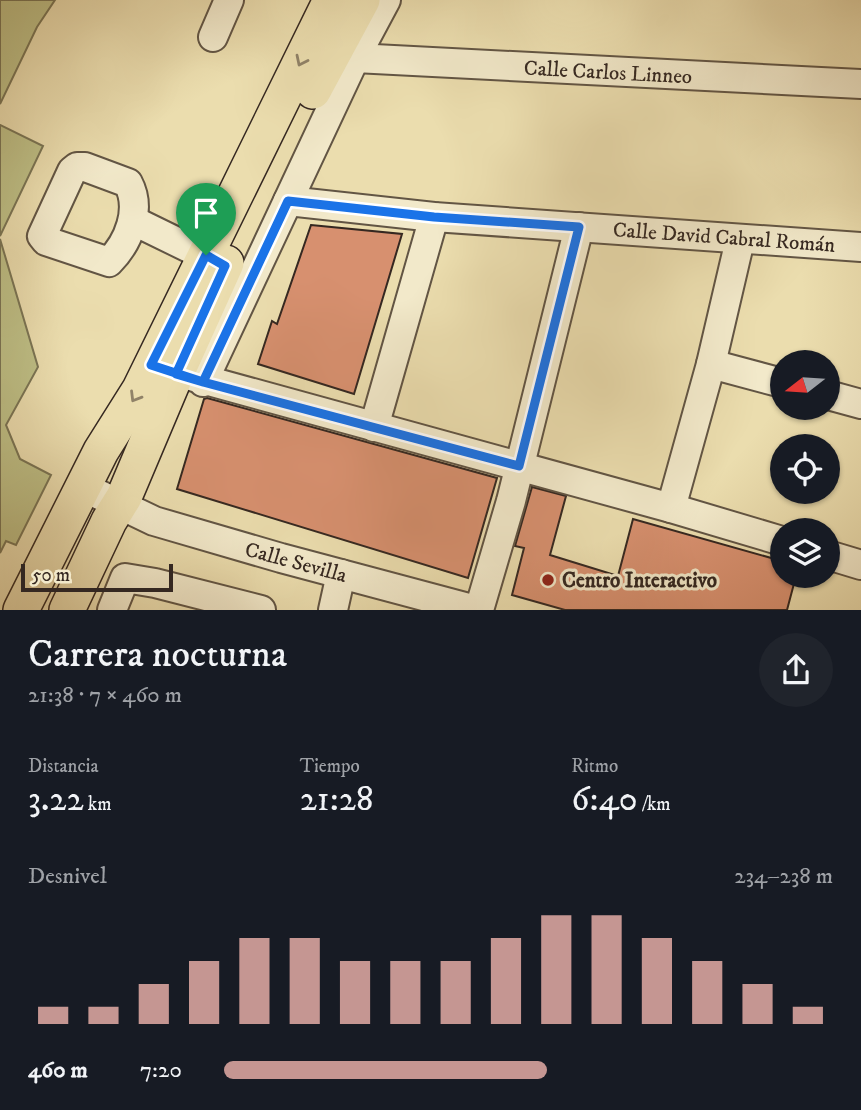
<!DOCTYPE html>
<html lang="es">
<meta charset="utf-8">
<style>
body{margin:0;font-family:"IM FELL DW Pica",serif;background:#20242c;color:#f1f3f6;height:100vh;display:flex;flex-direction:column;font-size:26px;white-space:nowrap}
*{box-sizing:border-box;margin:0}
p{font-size:23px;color:#9ea1a6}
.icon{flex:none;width:38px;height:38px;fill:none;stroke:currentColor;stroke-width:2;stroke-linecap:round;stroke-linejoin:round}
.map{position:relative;height:610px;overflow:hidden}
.details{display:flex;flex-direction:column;background:#171b24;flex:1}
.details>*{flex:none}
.needle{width:46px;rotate:253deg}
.controls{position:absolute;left:770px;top:350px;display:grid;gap:14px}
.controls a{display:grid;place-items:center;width:70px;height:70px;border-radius:50%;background:#171b24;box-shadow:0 2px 5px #0004;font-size:35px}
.scale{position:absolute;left:21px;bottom:18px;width:152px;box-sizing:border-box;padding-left:7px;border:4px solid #352821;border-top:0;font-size:19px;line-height:24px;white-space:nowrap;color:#352821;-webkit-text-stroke:5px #f2e9ca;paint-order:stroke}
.pin{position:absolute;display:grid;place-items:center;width:60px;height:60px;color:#fff;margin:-72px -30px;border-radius:50% 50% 50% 0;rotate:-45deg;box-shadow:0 0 7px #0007}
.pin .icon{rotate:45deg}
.round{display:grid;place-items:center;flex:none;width:74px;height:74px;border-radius:37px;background:#20242c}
.headline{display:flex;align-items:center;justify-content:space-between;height:119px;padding:0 28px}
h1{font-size:38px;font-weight:600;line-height:52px}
.stats{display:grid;grid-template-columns:repeat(3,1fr);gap:10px;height:119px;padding:7px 28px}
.stats div{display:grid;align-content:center}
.stats b{font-size:35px;font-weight:600}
.stats small{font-size:19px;font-weight:400}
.stats p{font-size:19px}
.chart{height:196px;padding:14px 28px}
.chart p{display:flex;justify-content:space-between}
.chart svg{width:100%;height:126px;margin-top:7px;stroke:#c59692;stroke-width:6}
ul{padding:0 28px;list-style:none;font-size:23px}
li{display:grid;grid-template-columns:112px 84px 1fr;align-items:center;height:52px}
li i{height:18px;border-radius:9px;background:#c59692}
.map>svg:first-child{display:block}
</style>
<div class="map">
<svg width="861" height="610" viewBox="0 0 861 610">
<rect width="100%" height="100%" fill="#ebddae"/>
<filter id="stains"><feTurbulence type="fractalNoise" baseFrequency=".00286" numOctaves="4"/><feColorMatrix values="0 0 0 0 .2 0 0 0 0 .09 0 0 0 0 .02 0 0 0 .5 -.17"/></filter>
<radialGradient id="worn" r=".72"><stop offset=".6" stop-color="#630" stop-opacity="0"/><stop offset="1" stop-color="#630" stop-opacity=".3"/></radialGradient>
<!-- green -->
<g fill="#bebf86" stroke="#7a7454" stroke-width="2">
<path d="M0,0H55L37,27L0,104Z"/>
<path d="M0,125L43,146L0,236Z"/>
<path d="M0,239L38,367L6,425L20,459L51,475L16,545L6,541L0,553Z"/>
</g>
<!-- building -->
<g fill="#d7906f" stroke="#352821" stroke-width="2">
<path d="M311,225L402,234L354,394L258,364L272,321L277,324Z"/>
<path d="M207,398L497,478L468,578L177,489L204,399Z"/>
<path d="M532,487L566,496L550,555L618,576L633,519L782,561V576H796L787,610H565L512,595L524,548L515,546Z"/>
</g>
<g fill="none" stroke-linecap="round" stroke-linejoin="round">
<!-- minor casing -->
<g stroke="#625544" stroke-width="32">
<g id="minor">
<path d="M213,37L229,0"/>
<path d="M355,58L861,84"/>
<path d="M77,167H85L128,183C142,209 129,242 109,262L46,241L42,236L72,171Z"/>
<path d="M288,201L434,217L861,247"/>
<path d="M134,221L222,264"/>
<path d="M711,364L782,383"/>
<path d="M158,367L671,508L782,541"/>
<path d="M203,382L355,58L386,0"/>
<path d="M828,395L861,404"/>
<path d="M374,427L434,217"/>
<path d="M83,487L154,521L281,558L476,610"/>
<path d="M671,508L711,364L740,240"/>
<path d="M828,555L861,565"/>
<path d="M112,610L125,578L155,583L261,610"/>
<path d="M333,610L341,574"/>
<path d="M479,610L511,501L579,227"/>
</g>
</g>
<!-- major casing -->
<g stroke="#352821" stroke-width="38">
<g id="major">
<path d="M313,91L362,0"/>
<path d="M21,610L101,451L140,389L331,0"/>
<path d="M67,610L109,521L124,497L176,374L226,263"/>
</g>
</g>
<!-- minor -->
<use href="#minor" stroke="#f2e9ca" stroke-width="28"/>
<!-- major -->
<use href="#major" stroke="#ebddae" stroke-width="35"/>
</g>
<!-- one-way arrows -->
<defs><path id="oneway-chevron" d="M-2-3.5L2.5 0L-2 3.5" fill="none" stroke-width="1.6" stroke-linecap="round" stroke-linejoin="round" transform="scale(1.75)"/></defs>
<g stroke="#908268">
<use href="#oneway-chevron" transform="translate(301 61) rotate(116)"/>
<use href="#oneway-chevron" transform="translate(135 397) rotate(121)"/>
</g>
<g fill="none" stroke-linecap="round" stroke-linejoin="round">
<!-- route casing -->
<g stroke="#fff" stroke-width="14">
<path id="route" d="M206,255L225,266L176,374L203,382L519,466L579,227L434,217L288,201L203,382L151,365L206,255"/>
</g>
<!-- route -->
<use href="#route" stroke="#1a73e8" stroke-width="9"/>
</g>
<!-- markers -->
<circle fill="#8f2418" stroke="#f2e9ca" stroke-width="2.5" cx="548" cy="580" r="7"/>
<g text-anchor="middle" stroke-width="6" stroke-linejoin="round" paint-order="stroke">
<!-- street labels -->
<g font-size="21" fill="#352821" stroke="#f2e9ca">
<text transform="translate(608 72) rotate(3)" y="7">Calle Carlos Linneo</text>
<text transform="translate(724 237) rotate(4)" y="7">Calle David Cabral Román</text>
<text transform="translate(296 562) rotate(15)" y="7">Calle Sevilla</text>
</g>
<!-- poi labels -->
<g font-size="21" font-weight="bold" fill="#352821" stroke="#f2e9ca" text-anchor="start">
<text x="562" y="587">Centro Interactivo</text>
</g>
</g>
<rect width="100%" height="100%" filter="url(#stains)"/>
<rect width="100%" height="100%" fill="url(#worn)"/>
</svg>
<div class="controls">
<a><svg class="needle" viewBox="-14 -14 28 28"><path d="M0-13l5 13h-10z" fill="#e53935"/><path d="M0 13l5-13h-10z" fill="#9ea1a6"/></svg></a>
<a><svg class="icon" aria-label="locate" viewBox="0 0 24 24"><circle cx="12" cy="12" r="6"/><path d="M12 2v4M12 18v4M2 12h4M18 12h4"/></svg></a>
<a><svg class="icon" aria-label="layers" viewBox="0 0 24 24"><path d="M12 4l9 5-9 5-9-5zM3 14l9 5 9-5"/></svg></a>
</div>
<div class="scale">50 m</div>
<div class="pin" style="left:206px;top:255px;background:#1e9e55"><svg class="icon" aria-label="arrive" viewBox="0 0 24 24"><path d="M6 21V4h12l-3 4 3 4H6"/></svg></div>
</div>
<section class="details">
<div class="headline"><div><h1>Carrera nocturna</h1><p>21:38 · 7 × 460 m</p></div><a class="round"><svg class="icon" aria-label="share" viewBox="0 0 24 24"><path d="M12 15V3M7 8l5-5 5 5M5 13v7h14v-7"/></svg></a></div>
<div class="stats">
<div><p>Distancia</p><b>3.22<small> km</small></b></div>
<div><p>Tiempo</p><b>21:28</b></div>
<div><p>Ritmo</p><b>6:40<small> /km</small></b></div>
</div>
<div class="chart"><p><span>Desnivel</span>234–238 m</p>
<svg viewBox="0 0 160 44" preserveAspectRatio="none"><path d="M5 44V38M15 44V38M25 44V30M35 44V22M45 44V14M55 44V14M65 44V22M75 44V22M85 44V22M95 44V14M105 44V6M115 44V6M125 44V14M135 44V22M145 44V30M155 44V38"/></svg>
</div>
<ul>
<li><b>460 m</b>7:20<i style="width:53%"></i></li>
</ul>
</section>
